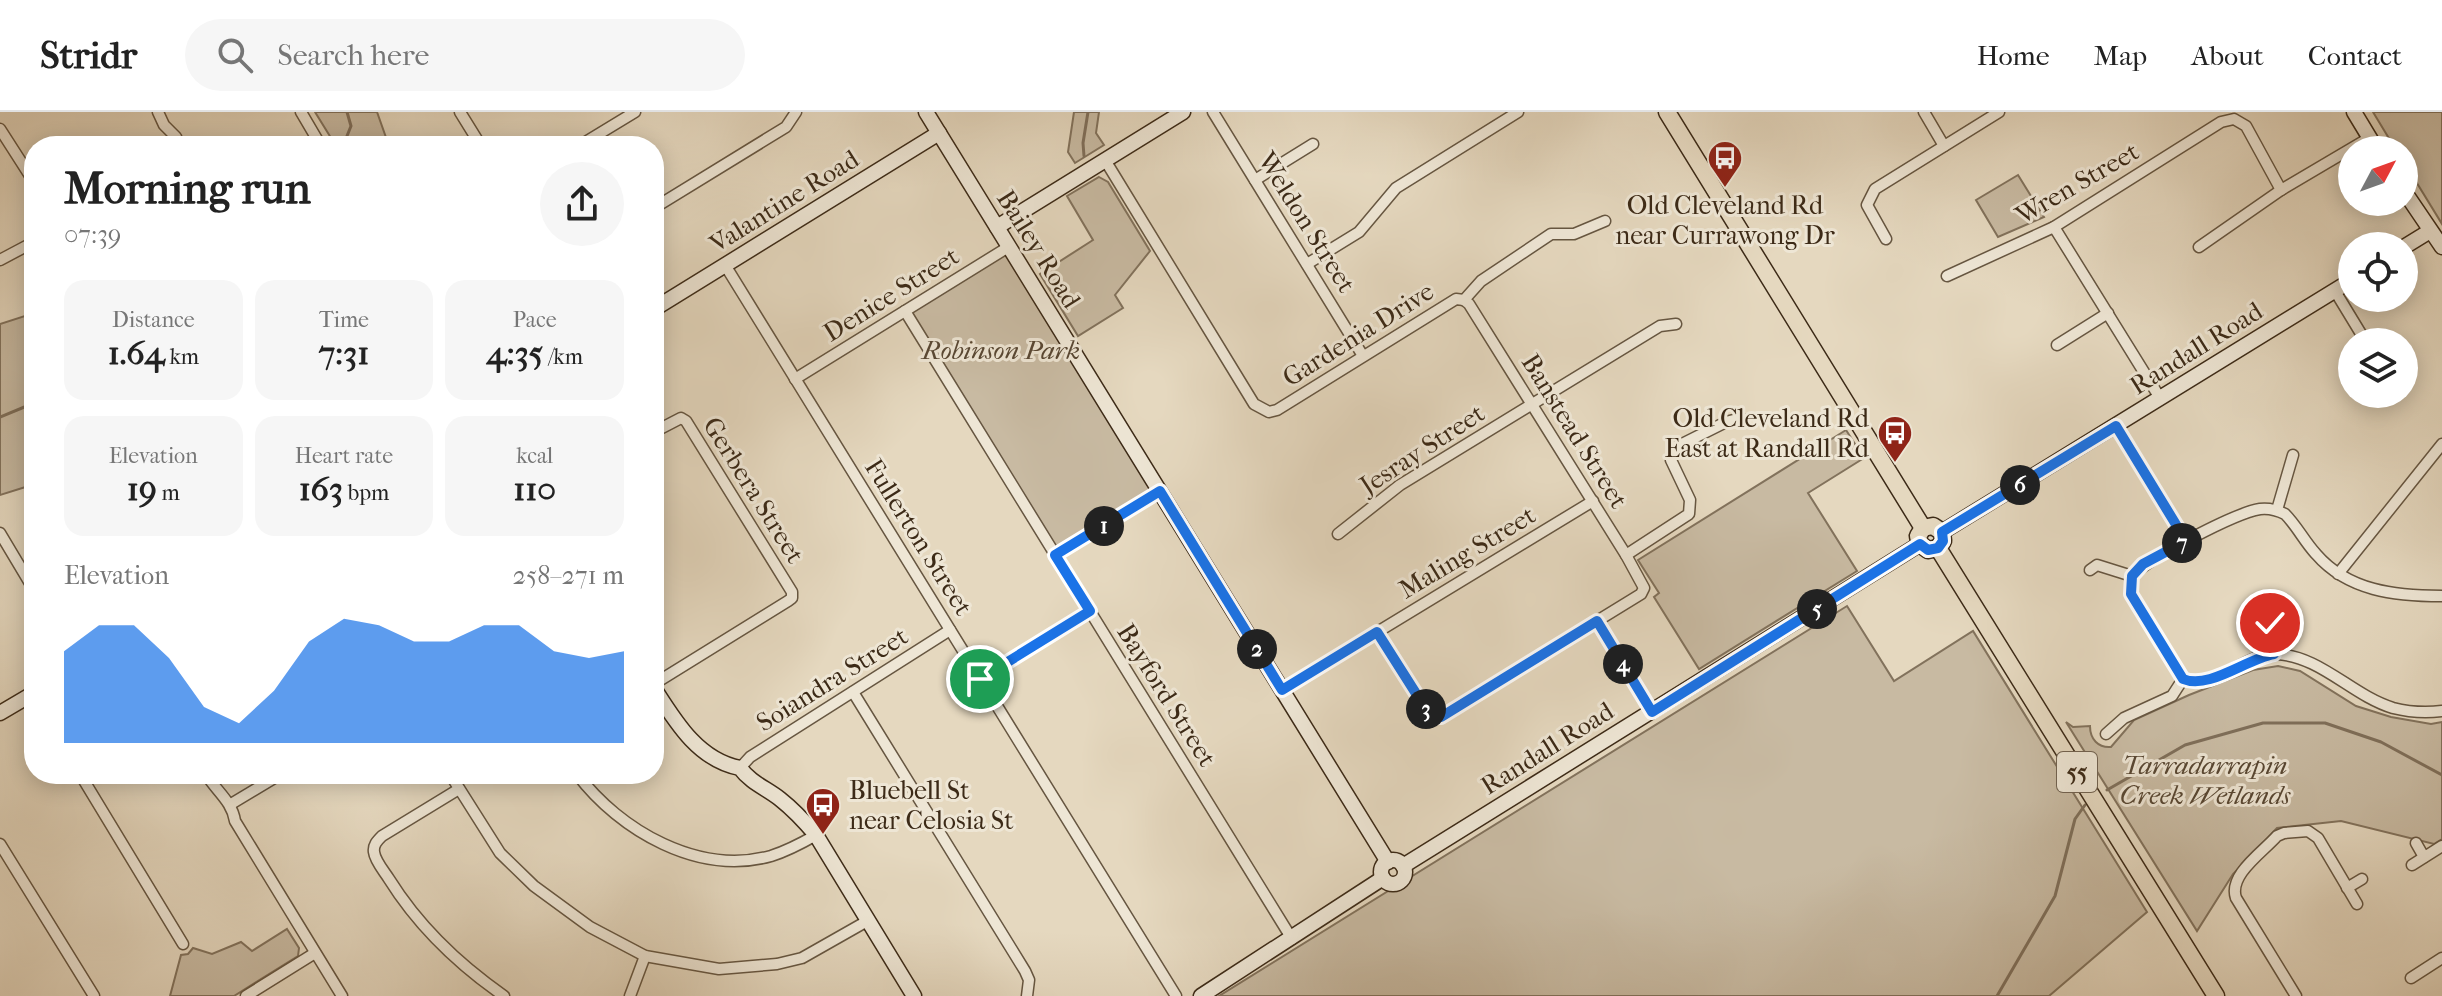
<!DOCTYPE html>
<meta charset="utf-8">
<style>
body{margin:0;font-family:"IM FELL French Canon",serif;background:#f6f6f6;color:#222;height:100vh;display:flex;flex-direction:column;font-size:30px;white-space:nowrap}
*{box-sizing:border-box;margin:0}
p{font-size:26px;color:#767676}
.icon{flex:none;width:44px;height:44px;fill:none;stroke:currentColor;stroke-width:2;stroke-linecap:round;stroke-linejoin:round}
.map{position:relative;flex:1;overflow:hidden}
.sheet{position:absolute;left:24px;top:24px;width:640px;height:648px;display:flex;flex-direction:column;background:#fff;border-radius:32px;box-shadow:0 4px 20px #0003}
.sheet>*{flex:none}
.needle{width:52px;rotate:49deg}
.controls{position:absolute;left:2338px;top:24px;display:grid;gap:16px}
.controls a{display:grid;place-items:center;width:80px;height:80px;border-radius:50%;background:#fff;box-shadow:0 4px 20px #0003;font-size:40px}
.pin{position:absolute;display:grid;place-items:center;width:68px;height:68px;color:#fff;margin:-34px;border:4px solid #fff;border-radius:50%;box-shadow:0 2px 8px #0007}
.km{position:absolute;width:40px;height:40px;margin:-20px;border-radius:50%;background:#222;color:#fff;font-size:22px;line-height:40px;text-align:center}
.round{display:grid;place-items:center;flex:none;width:84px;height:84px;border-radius:42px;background:#f6f6f6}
.summary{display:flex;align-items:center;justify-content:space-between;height:136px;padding:0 40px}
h1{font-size:44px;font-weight:800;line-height:60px}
.metrics{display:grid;grid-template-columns:repeat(3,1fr);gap:12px;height:136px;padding:8px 40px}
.metrics div{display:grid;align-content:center;border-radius:20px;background:#f6f6f6;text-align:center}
.metrics b{font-size:34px;font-weight:800}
.metrics small{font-size:22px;font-weight:400}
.metrics p{font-size:22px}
.chart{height:224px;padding:16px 40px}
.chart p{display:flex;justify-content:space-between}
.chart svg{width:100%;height:144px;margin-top:8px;fill:#1a73e8;opacity:.7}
header{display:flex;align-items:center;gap:48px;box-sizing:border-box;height:112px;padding:0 40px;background:#fff;border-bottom:2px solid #e0e0e0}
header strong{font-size:38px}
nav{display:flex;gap:44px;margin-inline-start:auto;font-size:28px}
.search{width:560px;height:72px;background:#f6f6f6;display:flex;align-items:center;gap:20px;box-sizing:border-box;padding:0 28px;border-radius:44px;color:#767676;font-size:30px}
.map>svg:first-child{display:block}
</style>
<header>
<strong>Stridr</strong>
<div class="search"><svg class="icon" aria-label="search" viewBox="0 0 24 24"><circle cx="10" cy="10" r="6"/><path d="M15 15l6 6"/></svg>Search here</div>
<nav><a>Home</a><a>Map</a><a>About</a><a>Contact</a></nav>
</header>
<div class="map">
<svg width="2442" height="884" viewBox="0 0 2442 884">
<rect width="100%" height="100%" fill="#e5d8bf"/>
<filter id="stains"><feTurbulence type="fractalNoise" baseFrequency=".0025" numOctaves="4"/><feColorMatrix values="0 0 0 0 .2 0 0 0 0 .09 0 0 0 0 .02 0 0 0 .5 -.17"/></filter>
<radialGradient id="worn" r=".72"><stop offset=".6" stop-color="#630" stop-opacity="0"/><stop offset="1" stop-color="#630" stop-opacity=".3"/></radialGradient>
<!-- green -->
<g fill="#c8baa2" stroke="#82725c" stroke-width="2">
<path d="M315,0H377L389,34H336Z"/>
<path d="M1074,0H1099L1096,21L1104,33L1075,51L1068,40Z"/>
<path d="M2373,0H2442V112L2404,50V38H2396Z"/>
<path d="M2018,63L2044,105L1998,125L1976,88Z"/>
<path d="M1099,65L1108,70L1150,139L1115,183L1123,196L1078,224L1040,162L1093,128L1067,84Z"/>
<path d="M1010,134L1160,379L1055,443L905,199Z"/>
<path d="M34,201V375L32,373L0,383V212Z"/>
<path d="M1846,318L1864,346L1808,381L1857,459L1699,557L1654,485L1659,481L1638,448Z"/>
<path d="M1847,494L1894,569L1973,519L2147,800L2049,884H1219Z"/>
<path d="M2278,554L2300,559L2356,594L2391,605L2431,612L2442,610V727L2434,732L2341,709L2277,716L2233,762L2197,819L2066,610L2073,615L2090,614C2090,627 2098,636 2111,635L2134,608L2189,583L2253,558Z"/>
<path d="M287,817L299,836L298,844L234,884H170L181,843L188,842L193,836L212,842L241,830L252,839Z"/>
</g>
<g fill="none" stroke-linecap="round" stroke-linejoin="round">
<!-- stream -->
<g stroke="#7f6f5a" stroke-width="3">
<path d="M343,34L351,14L347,0"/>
<path d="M1084,44L1083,31L1088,0"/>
<path d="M0,305L34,291"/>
<path d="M2107,678L2185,633L2263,611H2325L2381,630L2442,663"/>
<path d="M1997,884L2055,784L2075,707L2085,693"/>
</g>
<!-- street casing -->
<g stroke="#665641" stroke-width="13">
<g id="street">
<path d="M158,0L164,13L176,25"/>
<path d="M301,0L321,34"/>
<path d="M460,0L481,34"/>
<path d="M1213,0L1363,244"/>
<path d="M1924,0L1944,34"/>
<path d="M0,17L34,70"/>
<path d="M579,34L635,0"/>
<path d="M1105,48L1254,292L1269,300L1277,298L1456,187L1464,188L1481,169L1551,122H1574L1605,109"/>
<path d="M1255,68L1313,32"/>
<path d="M654,96L786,15L796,0"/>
<path d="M2054,115L2160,286"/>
<path d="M1886,127L1867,93L1875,77L1999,0"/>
<path d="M2199,135L2281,78L2369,26"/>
<path d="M0,148L34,130"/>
<path d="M1307,152L1359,120L1396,76L1518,0"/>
<path d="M725,153L1176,884"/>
<path d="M1947,164L2054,115L2221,10L2234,7L2246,14L2281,78"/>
<path d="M2335,179L2366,230"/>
<path d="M905,199L1292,827"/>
<path d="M2057,233L2108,201"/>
<path d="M795,267L1010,134"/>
<path d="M2116,314L2186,429"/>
<path d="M654,320L681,306L686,309L792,480V486L788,489L654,572"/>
<path d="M2277,398L2293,343"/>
<path d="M0,421L34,478"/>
<path d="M1338,422L1400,373L1660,214L1676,212"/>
<path d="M1055,443L1160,379"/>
<path d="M1626,443L1689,402L1690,388L1671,348L1676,335L1726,310L1741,306"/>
<path d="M654,447H655"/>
<path d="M2090,458L2097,453L2132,464"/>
<path d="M2338,462L2442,332"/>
<path d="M2132,464C2149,446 2235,401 2260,397C2269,396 2277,398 2285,402C2297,414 2304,429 2316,442C2348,479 2395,484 2442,484"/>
<path d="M2132,464L2131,482L2183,567"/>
<path d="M1597,509L1652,600"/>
<path d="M1377,520L1429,602L1441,605L1641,482L1644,476L1626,443L1469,192L1464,188"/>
<path d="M2259,545L2256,514L2262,507L2270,511L2274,542"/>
<path d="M980,567L1090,499"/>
<path d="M2183,567C2215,580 2243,541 2276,542C2321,544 2351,583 2393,596C2409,600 2426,601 2442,599"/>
<path d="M1282,578L1593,389"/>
<path d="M853,580L1025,859L1029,868L1027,884"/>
<path d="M2106,622L2124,606L2172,584L2183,567"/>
<path d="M740,656L750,645L950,518"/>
<path d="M80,662L183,832"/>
<path d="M206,662C216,679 232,689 235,709L342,884"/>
<path d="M450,662L500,741L534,774L590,815L645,844L719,857L777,852L802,846L869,808"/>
<path d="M577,662C620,719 699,764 771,744C787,739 802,731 816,723"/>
<path d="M459,677L382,724C377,729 373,733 374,740C375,749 384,759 389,767C419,815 458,852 504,884"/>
<path d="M231,692L281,662"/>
<path d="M2416,731L2424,745"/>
<path d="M0,732L94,884"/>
<path d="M2412,753L2442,734"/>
<path d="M2347,776L2362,767"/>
<path d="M2411,866L2442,846"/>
<path d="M246,884L315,841"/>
<path d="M630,884L645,844"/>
<path d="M2296,884L2236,786C2228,763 2263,740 2277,724L2284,721L2308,719L2318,726L2357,792"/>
</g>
</g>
<!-- secondary casing -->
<g stroke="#3c2a17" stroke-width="17">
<g id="secondary">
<path d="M926,0L1388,750"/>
<path d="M2354,0L2377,38"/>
<path d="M2404,79L2442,135"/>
<path d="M997,115L1183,0"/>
<path d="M2404,135L2430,119"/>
<path d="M654,197L939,21"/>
<path d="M1942,420L2352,168"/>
<path d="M654,576C675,609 698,648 740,656C751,671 766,676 780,687C794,698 805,710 816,723L914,884"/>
<path d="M0,601L34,581"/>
<circle cx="1393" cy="760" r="12"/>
<path d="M1403,754L1920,432"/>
<path d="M1201,884L1383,766"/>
</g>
</g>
<!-- primary casing -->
<g stroke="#3c2a17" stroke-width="19">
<g id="primary">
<path d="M1667,0L1923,416"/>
<path d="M1923,416L1933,414L1942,420L1943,429L1938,436"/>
<path d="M1923,416L1918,424L1920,432L1928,438L1938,436"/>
<path d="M1938,436L2216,884"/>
</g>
</g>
<!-- street -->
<use href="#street" stroke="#eee6d5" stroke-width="10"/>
<!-- secondary -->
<use href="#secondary" stroke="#eee6d5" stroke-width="14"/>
<!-- primary -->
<use href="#primary" stroke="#e5d8bf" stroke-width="16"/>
</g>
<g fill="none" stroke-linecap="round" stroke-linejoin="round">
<!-- route casing -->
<g stroke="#fff" stroke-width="16">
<path id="route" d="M980,567L1090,499L1055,443L1160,379L1282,578L1377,520L1429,602L1441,605L1597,509L1652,600L1920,432L1928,438L1938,436L1943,429L1942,420L2116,314L2186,429L2143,452L2132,464L2131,482L2183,567C2209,578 2246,547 2274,542L2270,511"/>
</g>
<!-- route -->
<use href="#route" stroke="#1a73e8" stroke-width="10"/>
</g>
<!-- icons -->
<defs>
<g id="bus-pin" transform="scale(1.8)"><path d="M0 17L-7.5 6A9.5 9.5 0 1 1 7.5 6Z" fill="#8f2418" stroke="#eee6d5"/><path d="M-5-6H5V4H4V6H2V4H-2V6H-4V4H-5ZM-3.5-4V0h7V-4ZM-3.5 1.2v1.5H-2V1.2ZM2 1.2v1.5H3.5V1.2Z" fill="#fff"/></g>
</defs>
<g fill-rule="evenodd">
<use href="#bus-pin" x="1725" y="46"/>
<use href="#bus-pin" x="1895" y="321"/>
<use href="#bus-pin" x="823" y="693"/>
</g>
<g text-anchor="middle" stroke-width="6" stroke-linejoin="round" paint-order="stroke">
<!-- shield labels -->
<rect fill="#eee6d5" stroke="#716250" stroke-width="2" x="2057" y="640" width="40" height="40" rx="6"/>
<g font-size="24" font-weight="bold" fill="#3c2a17">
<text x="2077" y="668">55</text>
</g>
<!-- street labels -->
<g font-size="26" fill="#3c2a17" stroke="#eee6d5">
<text transform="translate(2077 71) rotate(-30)" y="9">Wren Street</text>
<text transform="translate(784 89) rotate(-32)" y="9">Valantine Road</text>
<text transform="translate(1307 110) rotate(58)" y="9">Weldon Street</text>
<text transform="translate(1039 137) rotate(58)" y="9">Bailey Road</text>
<text transform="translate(891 182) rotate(-32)" y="9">Denice Street</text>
<text transform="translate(1358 222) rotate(-32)" y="9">Gardenia Drive</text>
<text transform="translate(2196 236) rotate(-32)" y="9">Randall Road</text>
<text transform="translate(1575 319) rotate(58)" y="9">Banstead Street</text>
<text transform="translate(1422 337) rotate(-33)" y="9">Jesray Street</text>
<text transform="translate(754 378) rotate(58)" y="9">Gerbera Street</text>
<text transform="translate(919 425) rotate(58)" y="9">Fullerton Street</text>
<text transform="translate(1467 440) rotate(-31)" y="9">Maling Street</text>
<text transform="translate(832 567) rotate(-32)" y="9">Soiandra Street</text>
<text transform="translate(1167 583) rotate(58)" y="9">Bayford Street</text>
<text transform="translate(1547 636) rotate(-32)" y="9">Randall Road</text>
</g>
<!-- poi labels -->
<g font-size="26" fill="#3c2a17" stroke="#eee6d5">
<text x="1725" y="102">Old Cleveland Rd<tspan x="1725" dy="30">near Currawong Dr</tspan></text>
<text x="1869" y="315" text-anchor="end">Old Cleveland Rd<tspan x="1869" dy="30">East at Randall Rd</tspan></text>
<text x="849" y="687" text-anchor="start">Bluebell St<tspan x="849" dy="30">near Celosia St</tspan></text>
</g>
<!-- park labels -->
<g font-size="26" font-style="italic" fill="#584733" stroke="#eee6d5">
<text x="1001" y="247">Robinson Park</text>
<text x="2205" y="662">Tarradarrapin<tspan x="2205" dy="30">Creek Wetlands</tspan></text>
</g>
</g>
<rect width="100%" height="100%" filter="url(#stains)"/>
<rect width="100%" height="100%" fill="url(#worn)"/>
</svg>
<div class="controls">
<a><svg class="needle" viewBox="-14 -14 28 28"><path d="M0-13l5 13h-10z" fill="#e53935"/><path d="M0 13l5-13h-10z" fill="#767676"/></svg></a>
<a><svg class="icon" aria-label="locate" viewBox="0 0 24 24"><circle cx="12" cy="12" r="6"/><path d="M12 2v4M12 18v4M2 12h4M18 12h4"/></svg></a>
<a><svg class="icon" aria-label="layers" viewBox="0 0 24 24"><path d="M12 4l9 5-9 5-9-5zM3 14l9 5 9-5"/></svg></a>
</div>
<div class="pin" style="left:980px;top:567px;background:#1e9e55"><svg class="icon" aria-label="arrive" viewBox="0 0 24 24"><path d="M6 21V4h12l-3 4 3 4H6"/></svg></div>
<div class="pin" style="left:2270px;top:511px;background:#d93025"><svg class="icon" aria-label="check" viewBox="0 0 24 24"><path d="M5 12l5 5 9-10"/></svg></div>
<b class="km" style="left:1104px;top:414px">1</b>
<b class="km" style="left:1257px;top:537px">2</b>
<b class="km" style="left:1426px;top:597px">3</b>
<b class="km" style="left:1623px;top:552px">4</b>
<b class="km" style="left:1817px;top:497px">5</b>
<b class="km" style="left:2020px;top:373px">6</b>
<b class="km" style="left:2182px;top:431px">7</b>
<section class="sheet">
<div class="summary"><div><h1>Morning run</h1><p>07:39</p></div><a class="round"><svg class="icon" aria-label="share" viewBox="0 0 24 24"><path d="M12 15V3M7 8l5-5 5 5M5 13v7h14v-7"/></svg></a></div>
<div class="metrics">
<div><p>Distance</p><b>1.64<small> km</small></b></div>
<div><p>Time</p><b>7:31</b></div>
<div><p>Pace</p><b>4:35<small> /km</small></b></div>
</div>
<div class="metrics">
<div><p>Elevation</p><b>19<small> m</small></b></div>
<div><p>Heart rate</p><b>163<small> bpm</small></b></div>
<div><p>kcal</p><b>110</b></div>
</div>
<div class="chart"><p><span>Elevation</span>258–271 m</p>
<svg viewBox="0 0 160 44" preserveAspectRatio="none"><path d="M0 44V16L10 8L20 8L30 18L40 33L50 38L60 28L70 13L80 6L90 8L100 13L110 13L120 8L130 8L140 16L150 18L160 16V44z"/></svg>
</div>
</section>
</div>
